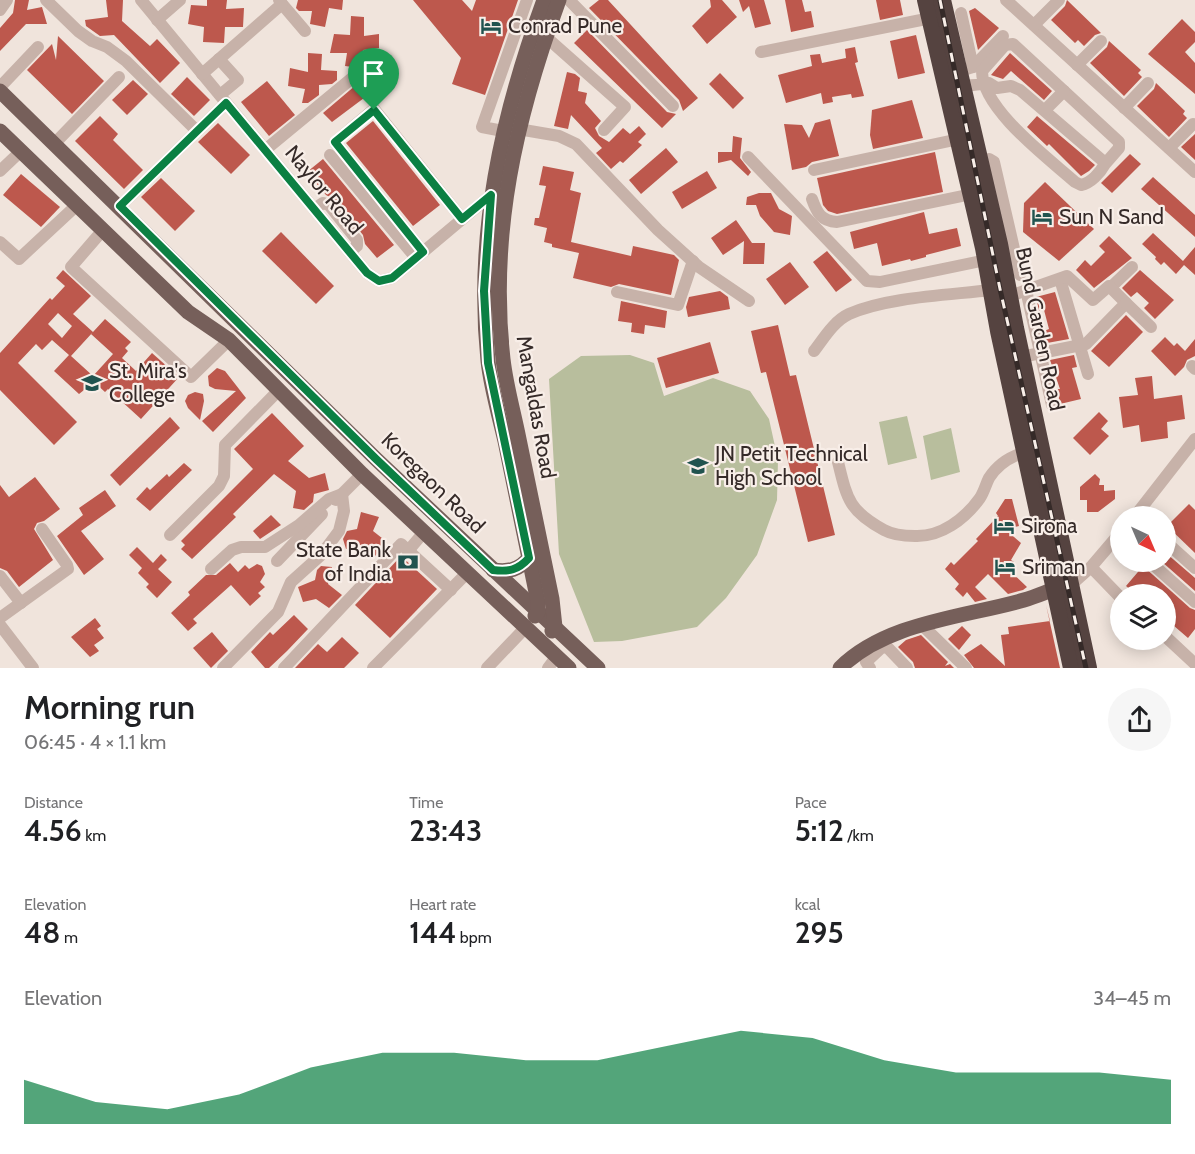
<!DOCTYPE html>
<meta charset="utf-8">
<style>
body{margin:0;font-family:Cabin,sans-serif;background:#f6f6f6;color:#202124;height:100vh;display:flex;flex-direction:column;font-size:22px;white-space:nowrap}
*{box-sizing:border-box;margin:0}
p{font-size:20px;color:#757577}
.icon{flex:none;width:33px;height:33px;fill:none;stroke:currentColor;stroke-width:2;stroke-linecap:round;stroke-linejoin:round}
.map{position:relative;height:668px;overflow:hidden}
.side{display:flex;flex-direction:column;background:#fff;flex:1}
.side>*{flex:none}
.needle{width:39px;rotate:136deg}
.fabs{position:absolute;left:1110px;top:506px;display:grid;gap:12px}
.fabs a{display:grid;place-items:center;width:66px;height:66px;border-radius:50%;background:#fff;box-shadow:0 3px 15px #0003;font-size:30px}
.pin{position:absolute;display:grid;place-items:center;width:51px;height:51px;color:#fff;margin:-62px -26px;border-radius:50% 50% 50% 0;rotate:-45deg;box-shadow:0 0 6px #0007}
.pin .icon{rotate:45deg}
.round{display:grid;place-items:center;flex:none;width:63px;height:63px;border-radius:32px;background:#f6f6f6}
.summary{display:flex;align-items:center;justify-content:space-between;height:102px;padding:0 24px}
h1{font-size:33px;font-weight:600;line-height:45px}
.stats{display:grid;grid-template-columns:repeat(3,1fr);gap:9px;height:102px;padding:6px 24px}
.stats div{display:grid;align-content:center}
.stats b{font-size:30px;font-weight:600}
.stats small{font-size:16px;font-weight:400}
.stats p{font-size:16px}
.chart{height:168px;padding:12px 24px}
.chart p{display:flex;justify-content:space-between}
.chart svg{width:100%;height:108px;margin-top:6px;fill:#0b8043;opacity:.7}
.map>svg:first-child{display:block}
</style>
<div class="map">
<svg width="1195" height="668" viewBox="0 0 1195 668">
<rect width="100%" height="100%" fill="#f0e4dc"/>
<!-- green -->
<g fill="#b8be9d">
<path d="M630,355L654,363L664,396L713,378L750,391L769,419L778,460L777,500L757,555L726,598L697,627L622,641L594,642L559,554L549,379L581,356Z"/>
<path d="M907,416L917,458L888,465L879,422Z"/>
<path d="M951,428L960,472L931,480L923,436Z"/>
</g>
<!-- building -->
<g fill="#bd584d" fill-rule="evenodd">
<path d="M15,0H29L27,10L42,7L47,24H26L0,51V28L13,13Z"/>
<path d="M106,0H123L122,21L150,46L157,39L180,63L160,83L114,35L100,36L86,26L85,20L108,17Z"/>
<path d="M207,0H227L226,9L244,8L243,27H225L224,43L203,42L204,27L188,24L191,5L207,6Z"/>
<path d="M298,0H343L342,10L329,8L325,27L310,24L312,11H299L296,8Z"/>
<path d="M413,0H462L472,11L476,0H518L485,95L452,84L461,58Z"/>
<path d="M599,0H608L698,98L683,111L679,100L589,8Z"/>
<path d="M710,0H722L737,17L707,44L692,26L711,7Z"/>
<path d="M739,0H764L771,24L755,28L749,6L743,12Z"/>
<path d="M785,0H802L805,12L811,11L814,27L791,32Z"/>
<path d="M876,0H900L903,15L880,20Z"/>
<path d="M1067,0L1101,33L1095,35L1084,46L1078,40L1075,43L1051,20L1065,6Z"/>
<path d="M975,8L999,28L978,50L969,11Z"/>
<path d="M351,16L364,17V36L379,34V48L363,50L360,68L345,66L347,53H330L334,34L350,35Z"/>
<path d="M1182,19L1195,32V42L1185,52L1195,63V94L1148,54Z"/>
<path d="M587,30L667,112L676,114L662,128L574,43Z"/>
<path d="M916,35L925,73L898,79L890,41Z"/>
<path d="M58,36L104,81L72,114L27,70L52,44L56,60Z"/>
<path d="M1109,41L1141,70L1138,73L1142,77L1124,96L1090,63L1107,47Z"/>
<path d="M855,47L858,62L855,63L864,96L852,98L851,94L832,97L833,102L823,104L821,93L786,103L778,75L812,66L810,55L820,54L822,63L846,58L845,49Z"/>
<path d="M308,53L322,54L321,70L337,71V80L332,84L319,85V95L308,103H302L305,89L288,86L290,68L308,72Z"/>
<path d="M1010,53L1052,91L1044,100L1011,71L1003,79L991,75Z"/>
<path d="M567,72L575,74L580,78L578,91L587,93L585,103L601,121L595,128L599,136L609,142L623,128L630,134L639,126L646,134L638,142L642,145L623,163L620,161L611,169L596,153L602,148L571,115L568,129L554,126Z"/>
<path d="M720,73L744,98L733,109L709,84Z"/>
<path d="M187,77L210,100L194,116L171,94Z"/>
<path d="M133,80L148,94L127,115L112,100Z"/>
<path d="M359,80L369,91L363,96L364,98L332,122L323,113L356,85Z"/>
<path d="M267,81L295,115L269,136L241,102Z"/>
<path d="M1156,83L1185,111L1183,114L1187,118L1169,137L1137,106L1154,89Z"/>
<path d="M912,100L923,138L873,149L870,135L872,110Z"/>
<path d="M100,116L118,134L113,140L143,170L124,189L75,141Z"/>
<path d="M1037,116L1095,165L1089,171L1081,176L1049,144L1047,146L1027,127Z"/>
<path d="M830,119L839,156L812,162L806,167L792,170L784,124L802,125L809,138L815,123Z"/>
<path d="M373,121L440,205L413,226L346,143Z"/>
<path d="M218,123L250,155L231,174L198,142Z"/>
<path d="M1195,134V160L1181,147Z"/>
<path d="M733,136L742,138L740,158L751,172L748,176L731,160L718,163V152H732Z"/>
<path d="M666,148L678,162L641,194L629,180Z"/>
<path d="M935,152L943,192L837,214L828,211L823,205L817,178Z"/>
<path d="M1130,154L1141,164L1112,193L1101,183Z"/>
<path d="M323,159L394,245L377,258L365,244L363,235L335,200L326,195L307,172Z"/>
<path d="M543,166L574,172L570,190L581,193L571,242L631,256L633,246L674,255L679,260L671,295L619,284L611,287L573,278L579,253L552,247V244L544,242L547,228L534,225L535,218H539L546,186L539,185Z"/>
<path d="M707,171L717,188L682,209L672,192Z"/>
<path d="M21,174L60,207L41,227L3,195Z"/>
<path d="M1153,177L1195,215V237L1141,189Z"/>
<path d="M161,178L195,211L175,231L141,197Z"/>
<path d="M1045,182L1094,229L1059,261L1023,232L1024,203Z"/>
<path d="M759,193H771L779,209L792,216L790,235L774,232L760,216L756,205H746L747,197Z"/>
<path d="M924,212L929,234L957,228L961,246L926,255V257L911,261L910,259L882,266L877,243L854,249L850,232Z"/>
<path d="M736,220L752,243H765L764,264H743L744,241L723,255L711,238Z"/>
<path d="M281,232L334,286L316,304L262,251Z"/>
<path d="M1153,233L1183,261L1195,247V275L1184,265L1176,274L1164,262L1161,265L1155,259L1156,257L1142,244Z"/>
<path d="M1109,236L1132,258L1094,288L1076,270L1085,260L1091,266L1105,252L1099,246Z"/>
<path d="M827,251L852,280L836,292L813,262Z"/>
<path d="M790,262L809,287L785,305L766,279Z"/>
<path d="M63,270L91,296L73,314L93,332L105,319L131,342L125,348L128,351L122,358L136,371L152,353L179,377L141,419L108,389L105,392L94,382L79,394L54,371L69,355L52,340L42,350L36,344L18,363L77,422L54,445L0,390V353L50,298L52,300L65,286L56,278ZM58,313L72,326L62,338L48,324ZM93,332L91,334L113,354L93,376L71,356Z"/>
<path d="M1140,270L1174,300L1155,319L1144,308L1149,303L1137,292L1131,297L1122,288Z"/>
<path d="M720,291L728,297L730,309L688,317L686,307L689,297Z"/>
<path d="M1055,292L1069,339L1047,343L1044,331L1049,329L1044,310L1039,311L1036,297Z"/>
<path d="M621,301L667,311L665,328L645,325L644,334L631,332L632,323L618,321Z"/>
<path d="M1126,315L1143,332L1109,367L1091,351Z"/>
<path d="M778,325L790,376L796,375L835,535L808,542L766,372L761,373L751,331Z"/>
<path d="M1165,337L1174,346L1177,343L1185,351L1195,339V356L1187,360L1184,367L1175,376L1151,351Z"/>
<path d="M710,342L719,373L666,388L657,358Z"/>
<path d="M1074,355L1077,367L1072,368L1081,399L1060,404L1057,389H1060L1050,360Z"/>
<path d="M217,368L225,371L246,398L213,432L202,421L236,391L215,389L209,386L208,376Z"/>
<path d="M1152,376L1154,399L1182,395L1185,419L1167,422L1168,438L1141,442L1139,425L1123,428L1119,397L1138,395L1135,378Z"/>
<path d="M195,392L203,394L204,401L200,420L188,408L185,401L188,395Z"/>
<path d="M1099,412L1108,421L1101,429L1109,436L1090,455L1073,438Z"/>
<path d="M272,413L304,446L288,461L309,478L325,473L329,490L314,494L313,502L304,510L293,508L296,491L274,474L233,514L236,517L192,559L181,549L185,545L181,541L253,469L234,449Z"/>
<path d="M170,417L180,428L120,486L110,475Z"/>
<path d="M184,463L192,470L150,511L136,499L147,487L150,490L167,474L169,477Z"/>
<path d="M1095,474L1100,479L1099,485H1104V491L1115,490V499L1098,512H1087V500H1080V487Z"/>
<path d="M35,477L60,509L44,521L37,523L34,529L53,560L19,587L7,571L0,568V485L9,497Z"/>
<path d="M105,490L116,506L81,531L104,559L84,575L57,536L83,515L79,508Z"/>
<path d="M1005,499H1012L1019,526L1005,529L1021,543L1011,560L1014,562L1008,569L1027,587L1023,590L1008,594L988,574L975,587L987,599L975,602L967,592L963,597L955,589L959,584L945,569L951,562L954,565L978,541L976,539L998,516L996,513Z"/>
<path d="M1189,504L1195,510V553L1167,526Z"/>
<path d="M361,512L379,517L373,531L387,542L375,556L361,546L346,549L343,539L347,531L357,529Z"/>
<path d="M271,515L281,525L260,539L253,531Z"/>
<path d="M137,547L153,563L161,554L167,560L158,569L172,582L157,598L146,587L149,584L138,573L142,568L129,555Z"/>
<path d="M1166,553L1195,578V591L1161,561H1166Z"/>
<path d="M401,556L437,589L390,638L355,605Z"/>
<path d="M230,563L238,572L245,565L249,569L257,564L262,566L265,574L260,582L265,587L258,593L261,596L250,606L231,585L193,619L197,623L188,631L171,613L190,595L188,592L206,575H216Z"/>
<path d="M321,566L332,567L328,584L342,595L329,608L316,599L303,602L298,587L315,580L317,570Z"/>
<path d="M1143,566L1190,608L1195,610V629L1188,638L1166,619V594H1136L1126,586Z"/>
<path d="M1046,605L1060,668H974L964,655L981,644L1005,666L1001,635L1009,634L1008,627L1050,621Z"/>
<path d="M294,615L308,629L287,651L269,668H265L251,652L270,632L273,635Z"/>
<path d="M95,618L101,626L97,629L104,638L94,645L99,651L90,657L71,637Z"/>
<path d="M962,626L971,635L959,650L948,639Z"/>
<path d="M212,632L228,651L211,668L193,648Z"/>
<path d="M921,635L948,662L945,666L950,664L954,668H915L913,662L898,647L906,640Z"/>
<path d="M342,637L359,653L344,668H295L318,644L327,652Z"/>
</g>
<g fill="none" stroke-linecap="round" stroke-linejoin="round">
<!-- minor -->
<g stroke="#c7b2a9" stroke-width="12">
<path d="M46,0L78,31L92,41L107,47L126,61L197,131"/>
<path d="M141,0L367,273L379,281L392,278L491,195H498"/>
<path d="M569,0L673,106"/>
<path d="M1006,0L1195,172"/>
<path d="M282,4L305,31"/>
<path d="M0,10L7,0"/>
<path d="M961,13L973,67"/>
<path d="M157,20L180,0"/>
<path d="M1034,25L1059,0"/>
<path d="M546,37L625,107L604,130"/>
<path d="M761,52L931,18"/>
<path d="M219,59L238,80L220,95"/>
<path d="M1077,65L1101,41"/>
<path d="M960,71L973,67L1003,36"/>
<path d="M202,74L282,4L279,0"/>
<path d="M962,86C971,85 980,85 989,83L997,88L1011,86L1020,90L1103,161L1105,164C1100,173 1091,183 1081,185L1075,182C1048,158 982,109 982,71L1005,45L1013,44L1119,142V148L1105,164"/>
<path d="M0,87L38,47"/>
<path d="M1124,108L1148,83"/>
<path d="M1045,110L1064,91"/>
<path d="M518,129L559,136L576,144L658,230L699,267L749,301"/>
<path d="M503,131L482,127L527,0"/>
<path d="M55,143L119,77"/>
<path d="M1169,148L1193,124"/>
<path d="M265,150L351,79"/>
<path d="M330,155L416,258"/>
<path d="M748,157L867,281L880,282L986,260"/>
<path d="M981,161L989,159L994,162L1020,275"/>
<path d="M814,170L959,139"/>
<path d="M0,171L21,151"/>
<path d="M812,199C817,213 821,221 837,222L972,194"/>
<path d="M120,206L226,103"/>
<path d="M314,209L323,203L329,205L357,240V246L350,252"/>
<path d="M103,230L71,267L191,377L229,340"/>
<path d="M0,242L19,259L77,205"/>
<path d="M423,252L335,142L374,109L462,219"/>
<path d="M1060,279L1088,374"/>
<path d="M1110,288L1132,267"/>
<path d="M1026,290L1052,405"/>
<path d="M617,292L678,305L693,261"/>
<path d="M1010,296L1067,276L1093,300L1109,286L1126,303L1086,344L1021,357"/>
<path d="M1126,303L1151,327"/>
<path d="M814,351C824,338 834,321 849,314C887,297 950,295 991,290"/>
<path d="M1192,366L1195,369"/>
<path d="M838,462C847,499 849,511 884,530C893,535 905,536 915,536C941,537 965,519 980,498C984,492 986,484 989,478C998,464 1011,456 1026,452"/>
<path d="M336,500L362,474"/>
<path d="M1135,516L1195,439"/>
<path d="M170,535L219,486L224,476L225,445L279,390"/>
<path d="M1166,542L1195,568"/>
<path d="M408,551L424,532"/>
<path d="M277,561L322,514"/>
<path d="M1149,561L1195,602"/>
<path d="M1091,567L1120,597"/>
<path d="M211,569L232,550L241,547H265L299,525L329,499L342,494L344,511L339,531L321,555L291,582L278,612L223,668"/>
<path d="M0,576L21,603"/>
<path d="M1072,584L1091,567L1120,533"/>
<path d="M0,618L68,569L67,565L42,529"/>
<path d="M0,625L33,668"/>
<path d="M922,625L966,668"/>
<path d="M1166,637L1195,664"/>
<path d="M284,668L401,544L451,590"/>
<path d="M373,668L467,573"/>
<path d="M487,668L526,627"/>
<path d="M548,668L557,656"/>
<path d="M870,668L866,662L882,647L888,648L907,668"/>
</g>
<!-- major -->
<g stroke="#765f5a" stroke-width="15">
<path d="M0,91L376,459L598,668"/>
<path d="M0,131L188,312L229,340L362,474L569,668"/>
<path d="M493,570C509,572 519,570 529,558"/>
<path d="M535,616L538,612V602C527,549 516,495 505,441C499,415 491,388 488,361C475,235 501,117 544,0"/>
<path d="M552,631L555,627L552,599C541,546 530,492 519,439C514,413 506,386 503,359C489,233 516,118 559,0"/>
<path d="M840,668C886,622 965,617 1024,600C1038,596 1050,590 1064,586"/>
</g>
<!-- highway -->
<g stroke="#554340" stroke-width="18">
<path d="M926,0L984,248L999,331L1072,668"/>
<path d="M942,0L999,244L1015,328L1088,668"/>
</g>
<!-- rail casing -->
<g stroke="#352a28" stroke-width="5">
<path id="rail" d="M940,0L1000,289L1086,668"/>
</g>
<!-- rail -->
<use href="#rail" stroke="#f8eee8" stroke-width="3" stroke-dasharray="9" stroke-linecap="butt"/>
</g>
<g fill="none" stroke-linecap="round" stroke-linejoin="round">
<!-- route casing -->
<g stroke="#fff" stroke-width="12">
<path id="route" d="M226,103L367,273L379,281L392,278L423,252L335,142L374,110L462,219L491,195L484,291L488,363L529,558C518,570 509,572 493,570L376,459L120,206Z"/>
</g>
<!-- route -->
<use href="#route" stroke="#0b8043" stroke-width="8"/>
</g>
<!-- icons -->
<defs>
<g id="hotel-bare" transform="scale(1.62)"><path d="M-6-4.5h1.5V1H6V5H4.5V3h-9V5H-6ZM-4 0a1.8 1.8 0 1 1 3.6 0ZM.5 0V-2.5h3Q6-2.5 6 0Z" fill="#21534f" stroke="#f8eee8" stroke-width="2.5" paint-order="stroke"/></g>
<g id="university-bare" transform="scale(1.62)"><path d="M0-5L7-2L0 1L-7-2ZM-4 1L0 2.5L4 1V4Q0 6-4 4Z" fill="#21534f" stroke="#f8eee8" stroke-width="2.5" paint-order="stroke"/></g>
<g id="school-bare" transform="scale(1.62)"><path d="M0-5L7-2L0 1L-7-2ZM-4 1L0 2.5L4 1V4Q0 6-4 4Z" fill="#21534f" stroke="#f8eee8" stroke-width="2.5" paint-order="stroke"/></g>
<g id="bank-bare" transform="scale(1.62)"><path d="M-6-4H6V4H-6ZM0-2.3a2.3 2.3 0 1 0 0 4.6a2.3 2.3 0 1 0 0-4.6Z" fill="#21534f" stroke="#f8eee8" stroke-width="2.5" paint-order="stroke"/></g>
</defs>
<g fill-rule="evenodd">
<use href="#hotel-bare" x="491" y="26"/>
<use href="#hotel-bare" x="1042" y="217"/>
<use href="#university-bare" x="92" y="383"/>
<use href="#school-bare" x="698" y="466"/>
<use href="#hotel-bare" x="1004" y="526"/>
<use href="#bank-bare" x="408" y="562"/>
<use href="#hotel-bare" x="1005" y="567"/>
</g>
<g text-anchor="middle" stroke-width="4.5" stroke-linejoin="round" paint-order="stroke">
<!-- poi labels -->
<g font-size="21" fill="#352a28" stroke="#f8eee8" text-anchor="start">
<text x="508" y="33">Conrad Pune</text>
<text x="1059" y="224">Sun N Sand</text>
<text x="109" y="378">St. Mira's<tspan x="109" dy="24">College</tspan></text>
<text x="715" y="461">JN Petit Technical<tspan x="715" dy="24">High School</tspan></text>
<text x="1021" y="533">Sirona</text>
<text x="391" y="557" text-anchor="end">State Bank<tspan x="391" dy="24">of India</tspan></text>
<text x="1022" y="574">Sriman</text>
</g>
<!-- street labels -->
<g font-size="21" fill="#352a28" stroke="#f8eee8">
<text transform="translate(324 190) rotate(50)" y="7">Naylor Road</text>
<text transform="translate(1040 329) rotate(78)" y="7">Bund Garden Road</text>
<text transform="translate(536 407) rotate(80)" y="7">Mangaldas Road</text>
<text transform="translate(433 483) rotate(44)" y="7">Koregaon Road</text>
</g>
</g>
</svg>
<div class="fabs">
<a><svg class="needle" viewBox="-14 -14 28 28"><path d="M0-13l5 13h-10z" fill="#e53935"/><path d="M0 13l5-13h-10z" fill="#757577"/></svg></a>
<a><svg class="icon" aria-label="layers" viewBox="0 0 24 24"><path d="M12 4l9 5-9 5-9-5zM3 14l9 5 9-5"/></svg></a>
</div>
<div class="pin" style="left:374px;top:110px;background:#1e9e55"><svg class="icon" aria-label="arrive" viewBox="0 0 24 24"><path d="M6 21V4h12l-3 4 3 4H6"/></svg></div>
</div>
<section class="side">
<div class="summary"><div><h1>Morning run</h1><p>06:45 · 4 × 1.1 km</p></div><a class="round"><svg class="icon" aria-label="share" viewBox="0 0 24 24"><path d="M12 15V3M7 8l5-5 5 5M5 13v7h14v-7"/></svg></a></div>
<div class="stats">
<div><p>Distance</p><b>4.56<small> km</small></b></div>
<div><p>Time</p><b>23:43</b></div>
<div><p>Pace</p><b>5:12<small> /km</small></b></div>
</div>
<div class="stats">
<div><p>Elevation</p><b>48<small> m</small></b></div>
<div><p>Heart rate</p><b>144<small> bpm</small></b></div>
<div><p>kcal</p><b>295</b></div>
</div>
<div class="chart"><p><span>Elevation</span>34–45 m</p>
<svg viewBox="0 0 160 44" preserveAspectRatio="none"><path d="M0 44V26L10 35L20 38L30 32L40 21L50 15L60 15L70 18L80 18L90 12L100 6L110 9L120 18L130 23L140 23L150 23L160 26V44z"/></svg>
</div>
</section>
